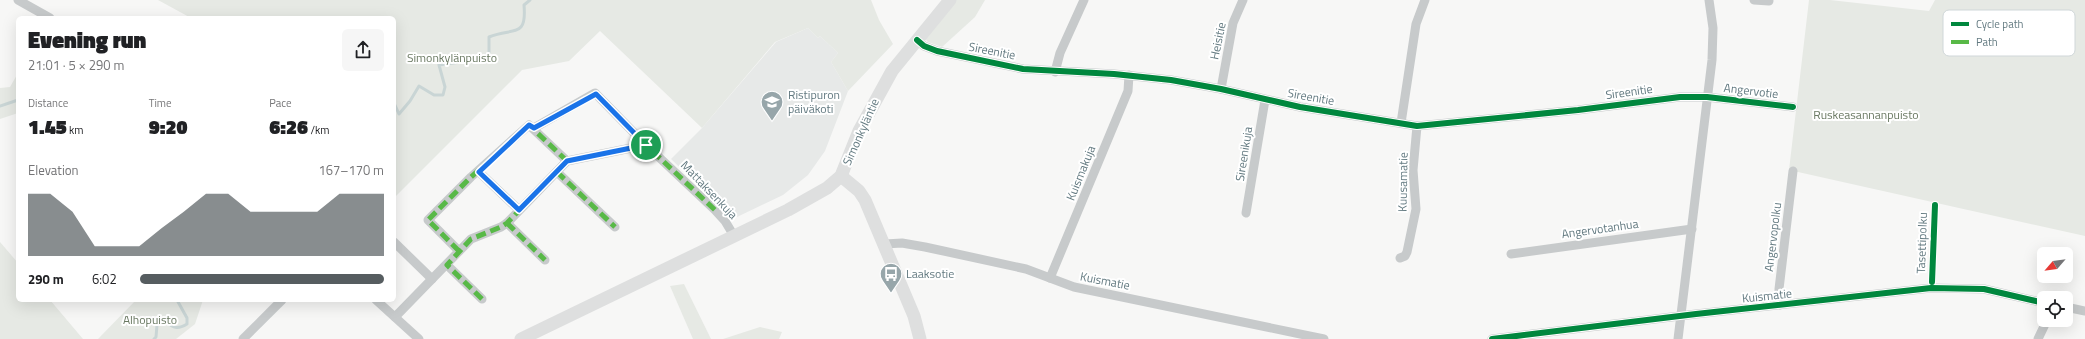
<!DOCTYPE html>
<meta charset="utf-8">
<style>
body{margin:0;font-family:"Titillium Web",sans-serif;background:#f6f6f6;color:#202124;height:100vh;display:flex;flex-direction:column;font-size:15px;white-space:nowrap}
*{box-sizing:border-box;margin:0}
p{font-size:13px;color:#757577}
.icon{flex:none;width:22px;height:22px;fill:none;stroke:currentColor;stroke-width:2;stroke-linecap:round;stroke-linejoin:round}
.map{position:relative;flex:1;overflow:hidden}
.side{position:absolute;left:16px;top:16px;width:380px;height:286px;display:flex;flex-direction:column;background:#fff;border-radius:6px;box-shadow:0 4px 16px #0002}
.side>*{flex:none}
.needle{width:26px;rotate:242deg}
.controls{position:absolute;left:2037px;top:247px;display:grid;gap:8px}
.controls a{display:grid;place-items:center;width:36px;height:36px;border-radius:6px;background:#fff;box-shadow:0 4px 16px #0002;font-size:20px}
.pin{position:absolute;display:grid;place-items:center;width:34px;height:34px;color:#fff;margin:-17px;border:2px solid #fff;border-radius:50%;box-shadow:0 1px 4px #0007}
.round{display:grid;place-items:center;flex:none;width:42px;height:42px;border-radius:6px;background:#f6f6f6}
.head{display:flex;align-items:center;justify-content:space-between;height:68px;padding:0 12px}
h1{font-size:22px;font-weight:800;line-height:30px}
.stats{display:grid;grid-template-columns:repeat(3,1fr);gap:6px;height:68px;padding:4px 12px}
.stats div{display:grid;align-content:center}
.stats b{font-size:20px;font-weight:800}
.stats small{font-size:11px;font-weight:400}
.stats p{font-size:11px}
.chart{height:112px;padding:8px 12px}
.chart p{display:flex;justify-content:space-between}
.chart svg{width:100%;height:72px;margin-top:4px;fill:#565d60;opacity:.7}
ul{padding:0 12px;list-style:none;font-size:13px}
li{display:grid;grid-template-columns:64px 48px 1fr;align-items:center;height:30px}
li i{height:10px;border-radius:5px;background:#565d60}
.map>svg:first-child{display:block}
</style>
<div class="map">
<svg width="2085" height="339" viewBox="0 0 2085 339">
<rect width="100%" height="100%" fill="#f7f7f6"/>
<!-- built -->
<path fill="#e7e9e8" d="M808,28L818,38L820,36L838,53L831,62L848,91L825,151L808,175L783,195L737,217L730,216L671,159L702,128L776,42Z"/>
<!-- green -->
<g fill="#e6e9e4">
<path d="M158,0H871L879,20L893,44L848,91L831,62L838,53L820,36L818,38L808,28L775,42L702,128L600,31L569,61L522,70L394,198V18H191Z"/>
<path d="M953,0H985L975,17L942,47L928,42L925,39Z"/>
<path d="M1809,0H1830L1929,11L1935,0H2085V236L1789,170Z"/>
<path d="M18,73V113L0,119V88L10,87Z"/>
<path d="M0,242L18,263V300H50L83,339H0Z"/>
<path d="M684,284L711,339H693L670,286Z"/>
<path d="M136,300H203L195,324L176,339H98Z"/>
<path d="M760,327L782,332L779,339H723Z"/>
</g>
<g fill="none" stroke-linecap="round" stroke-linejoin="round">
<!-- stream -->
<g stroke="#c9d5d5" stroke-width="3">
<path d="M394,103L399,114L410,101L419,86L434,95H443L445,87L439,65L482,59L489,53V37C513,27 527,39 524,5L530,0"/>
<path d="M0,106L18,100"/>
<path d="M154,339L156,337L157,325L165,321C174,328 177,330 187,324V318L177,300"/>
</g>
<!-- street -->
<g stroke="#c7cacb" stroke-width="9">
<path d="M18,0L50,18"/>
<path d="M1754,0L1769,1"/>
<path d="M917,40L924,46L937,51L1023,69L1114,74L1171,80L1221,89L1300,107L1417,126L1578,110L1680,97H1707L1793,107"/>
<path d="M1055,72L1060,53L1084,0"/>
<path d="M1221,89L1233,23L1243,0"/>
<path d="M1401,123L1416,24L1425,0"/>
<path d="M534,128L595,93L646,145"/>
<path d="M479,172L519,210"/>
<path d="M557,172L615,227"/>
<path d="M1246,213L1265,100"/>
<path d="M507,223L545,260"/>
<path d="M394,242L432,279"/>
<path d="M885,244L902,243L925,247L1026,269L1074,287L1324,339"/>
<path d="M459,251L428,220L471,177L529,125L567,161"/>
<path d="M1511,254L1692,229"/>
<path d="M1400,258L1405,256L1407,252L1416,209L1413,170L1417,126"/>
<path d="M447,265L482,299"/>
<path d="M1050,278L1128,91L1129,75"/>
<path d="M376,300L419,339"/>
<path d="M1780,305L1779,289L1793,171"/>
<path d="M2066,307L2085,311"/>
<path d="M395,317L471,239L501,227L507,223L567,161L646,145L715,210L725,221L734,236"/>
<path d="M243,339L282,300"/>
<path d="M1492,339L1696,314L1931,288L1984,289L2044,303"/>
<path d="M1678,339L1712,60L1713,28L1709,0"/>
<path d="M2038,339L2047,320"/>
</g>
<!-- secondary -->
<g stroke="#dedfdf" stroke-width="13">
<path d="M841,176L859,191L865,200L914,316L920,339"/>
<path d="M521,339L788,210L827,188L841,176L859,131L892,71L950,0"/>
</g>
<!-- quiet -->
<g stroke="#58b947" stroke-width="5" stroke-dasharray="10 5" stroke-linecap="butt">
<path d="M534,128L595,93L646,145"/>
<path d="M479,172L519,210"/>
<path d="M557,172L615,227"/>
<path d="M507,223L545,260"/>
<path d="M459,251L428,220L471,177L529,125L567,161"/>
<path d="M482,299L447,265L471,239L501,227L507,223L567,161L646,145L715,210"/>
</g>
<!-- cycleway casing -->
<g stroke="#fff" stroke-width="8">
<g id="cycleway">
<path d="M917,40L924,46L937,51L1023,69L1114,74L1171,80L1221,89L1300,107L1417,126L1578,110L1680,97H1707L1793,107"/>
<path d="M1932,282L1935,205"/>
<path d="M1492,339L1696,314L1931,288L1984,289L2044,303"/>
</g>
</g>
<!-- cycleway -->
<use href="#cycleway" stroke="#00873e" stroke-width="6"/>
</g>
<g fill="none" stroke-linecap="round" stroke-linejoin="round">
<!-- route casing -->
<g stroke="#fff" stroke-width="8">
<path id="route" d="M596,94L646,145L567,161L519,210L479,172L529,125L534,128Z"/>
</g>
<!-- route -->
<use href="#route" stroke="#1a73e8" stroke-width="5"/>
</g>
<!-- icons -->
<defs>
<g id="school-pin" transform="scale(1.15)"><path d="M0 17L-7.5 6A9.5 9.5 0 1 1 7.5 6Z" fill="#97a6aa" stroke="#fff"/><path d="M0-5L7-2L0 1L-7-2ZM-4 1L0 2.5L4 1V4Q0 6-4 4Z" fill="#fff"/></g>
<g id="bus-pin" transform="scale(1.15)"><path d="M0 17L-7.5 6A9.5 9.5 0 1 1 7.5 6Z" fill="#97a6aa" stroke="#fff"/><path d="M-5-6H5V4H4V6H2V4H-2V6H-4V4H-5ZM-3.5-4V0h7V-4ZM-3.5 1.2v1.5H-2V1.2ZM2 1.2v1.5H3.5V1.2Z" fill="#fff"/></g>
</defs>
<g fill-rule="evenodd">
<use href="#school-pin" x="772" y="102"/>
<use href="#bus-pin" x="891" y="274"/>
</g>
<g text-anchor="middle" stroke-width="4" stroke-linejoin="round" paint-order="stroke">
<!-- street labels -->
<g font-size="12" fill="#637a81" stroke="#fff">
<text transform="translate(1218 41) rotate(-78)" y="4">Heisitie</text>
<text transform="translate(992 51) rotate(11)" y="4">Sireenitie</text>
<text transform="translate(1751 91) rotate(7)" y="4">Angervotie</text>
<text transform="translate(1629 92) rotate(-8)" y="4">Sireenitie</text>
<text transform="translate(1311 97) rotate(10)" y="4">Sireenitie</text>
<text transform="translate(861 132) rotate(-66)" y="4">Simonkyläntie</text>
<text transform="translate(1244 154) rotate(-81)" y="4">Sireenikuja</text>
<text transform="translate(1081 173) rotate(-68)" y="4">Kuismakuja</text>
<text transform="translate(1403 182) rotate(-89)" y="4">Kuusamatie</text>
<text transform="translate(709 190) rotate(46)" y="4">Mattaksenkuja</text>
<text transform="translate(1600 229) rotate(-8)" y="4">Angervotanhua</text>
<text transform="translate(1773 237) rotate(-83)" y="4">Angervopolku</text>
<text transform="translate(1922 243) rotate(-88)" y="4">Tasettipolku</text>
<text transform="translate(1105 281) rotate(11)" y="4">Kuismatie</text>
<text transform="translate(1767 296) rotate(-6)" y="4">Kuismatie</text>
</g>
<!-- park labels -->
<g font-size="12" fill="#6a7962" stroke="#fff">
<text x="452" y="62">Simonkylänpuisto</text>
<text x="1866" y="119">Ruskeasannanpuisto</text>
<text x="150" y="324">Alhopuisto</text>
</g>
<!-- poi labels -->
<g font-size="12" fill="#637a81" stroke="#fff" text-anchor="start">
<text x="788" y="99">Ristipuron<tspan x="788" dy="14">päiväkoti</tspan></text>
<text x="906" y="278">Laaksotie</text>
</g>
</g>
<!-- legend -->
<rect x="1943" y="10" width="132" height="46" rx="6" fill="#fff" stroke="#d0d7d9" stroke-width="1"/>
<rect x="1951" y="22" width="18" height="4" fill="#00873e"/>
<rect x="1951" y="40" width="18" height="4" fill="#58b947"/>
<g font-size="11" fill="#637a81">
<text x="1976" y="28">Cycle path</text>
<text x="1976" y="46">Path</text>
</g>
</svg>
<div class="controls">
<a><svg class="needle" viewBox="-14 -14 28 28"><path d="M0-13l5 13h-10z" fill="#e53935"/><path d="M0 13l5-13h-10z" fill="#757577"/></svg></a>
<a><svg class="icon" aria-label="locate" viewBox="0 0 24 24"><circle cx="12" cy="12" r="6"/><path d="M12 2v4M12 18v4M2 12h4M18 12h4"/></svg></a>
</div>
<div class="pin" style="left:646px;top:145px;background:#1e9e55"><svg class="icon" aria-label="arrive" viewBox="0 0 24 24"><path d="M6 21V4h12l-3 4 3 4H6"/></svg></div>
<section class="side">
<div class="head"><div><h1>Evening run</h1><p>21:01 · 5 × 290 m</p></div><a class="round"><svg class="icon" aria-label="share" viewBox="0 0 24 24"><path d="M12 15V3M7 8l5-5 5 5M5 13v7h14v-7"/></svg></a></div>
<div class="stats">
<div><p>Distance</p><b>1.45<small> km</small></b></div>
<div><p>Time</p><b>9:20</b></div>
<div><p>Pace</p><b>6:26<small> /km</small></b></div>
</div>
<div class="chart"><p><span>Elevation</span>167–170 m</p>
<svg viewBox="0 0 160 44" preserveAspectRatio="none"><path d="M0 44V6L10 6L20 17L30 38L40 38L50 38L60 27L70 17L80 6L90 6L100 17L110 17L120 17L130 17L140 6L150 6L160 6V44z"/></svg>
</div>
<ul>
<li><b>290 m</b>6:02<i style="width:100%"></i></li>
</ul>
</section>
</div>
